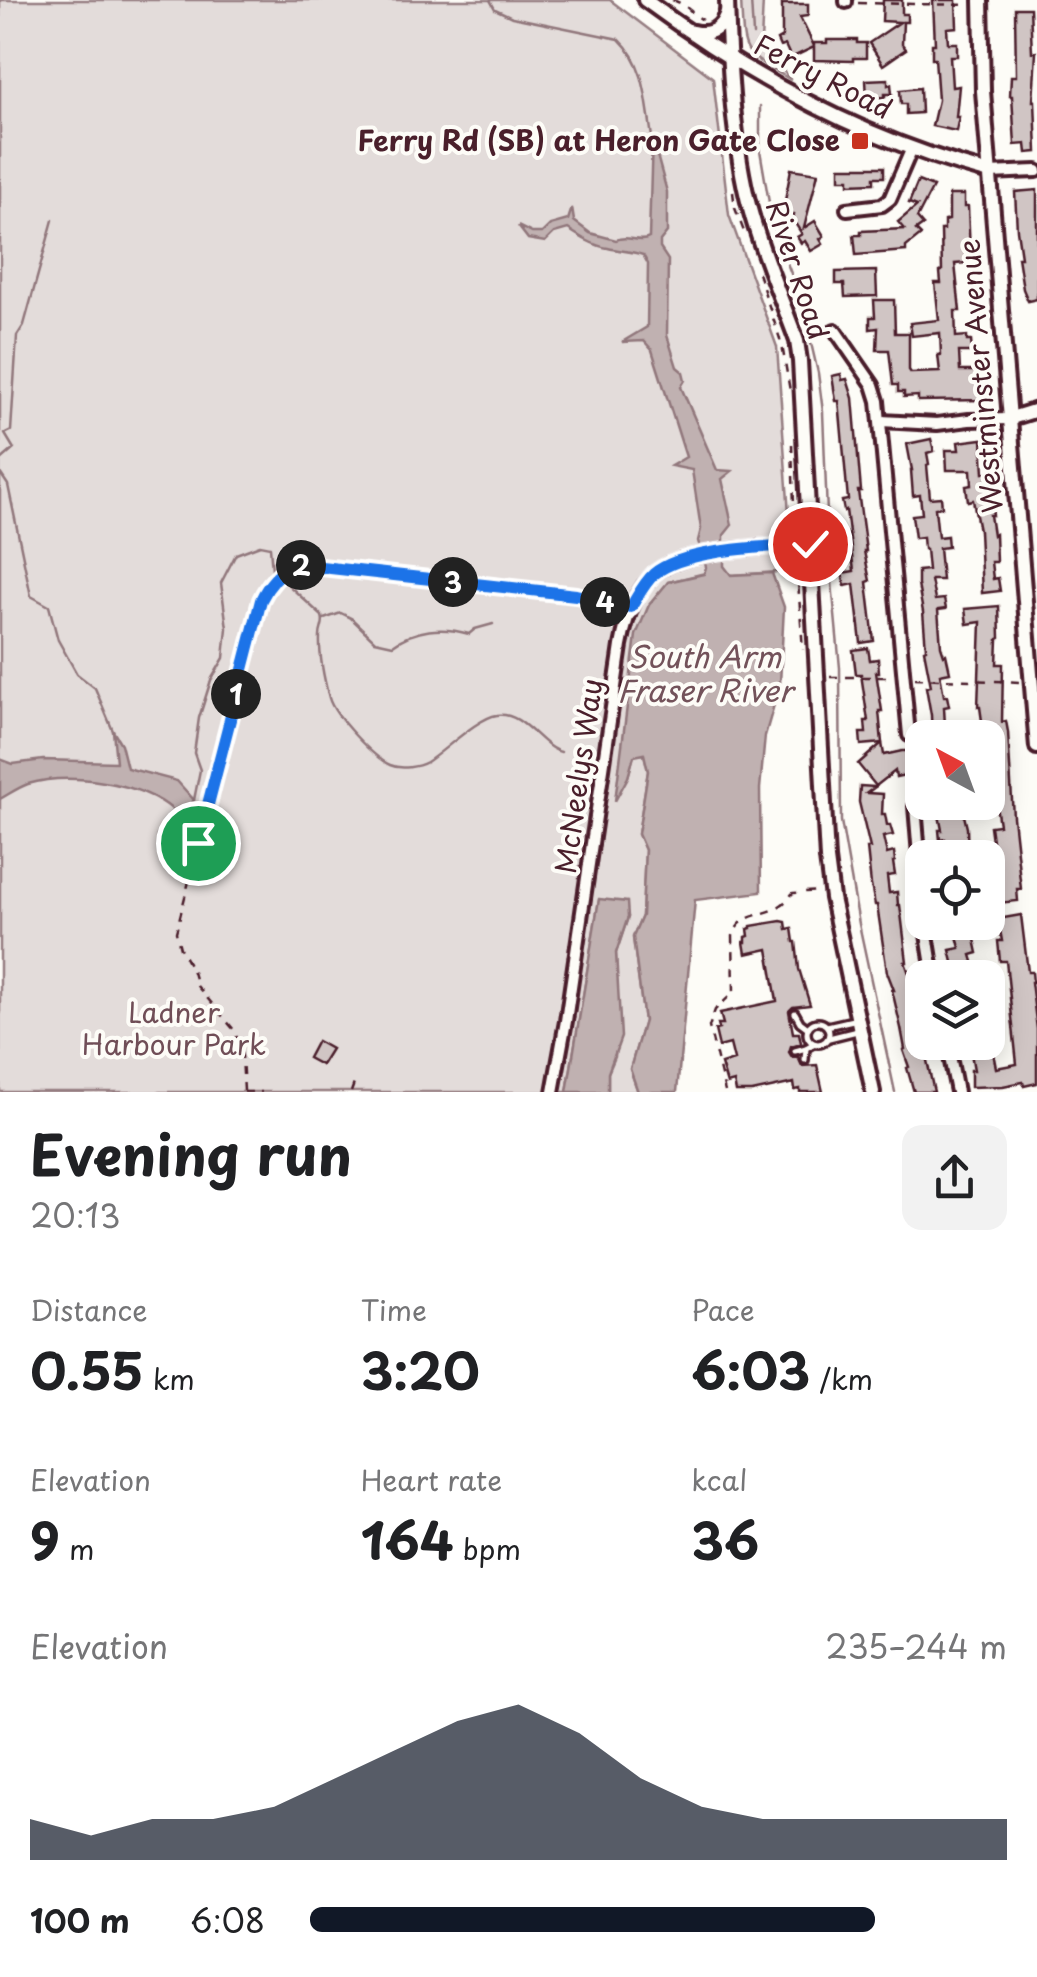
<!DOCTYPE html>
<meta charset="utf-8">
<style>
body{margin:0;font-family:"Playpen Sans",sans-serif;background:#f2f2f2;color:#202124;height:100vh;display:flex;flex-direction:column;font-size:38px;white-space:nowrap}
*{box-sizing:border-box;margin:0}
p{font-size:32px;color:#757577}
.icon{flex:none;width:55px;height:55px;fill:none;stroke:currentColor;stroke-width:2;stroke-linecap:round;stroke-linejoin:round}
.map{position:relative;height:1092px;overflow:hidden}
.sheet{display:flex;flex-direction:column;background:#fff;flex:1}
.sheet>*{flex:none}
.needle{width:65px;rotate:319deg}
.controls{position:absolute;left:905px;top:720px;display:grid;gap:20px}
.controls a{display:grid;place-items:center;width:100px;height:100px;border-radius:20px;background:#fff;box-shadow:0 5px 25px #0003;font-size:50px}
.pin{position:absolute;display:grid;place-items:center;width:85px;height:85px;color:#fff;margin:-42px;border:5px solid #fff;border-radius:50%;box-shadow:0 2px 10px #0007}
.km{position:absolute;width:50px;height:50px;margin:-25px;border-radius:50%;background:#222;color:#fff;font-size:28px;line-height:50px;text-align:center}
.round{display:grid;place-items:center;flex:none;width:105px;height:105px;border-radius:20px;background:#f2f2f2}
.overview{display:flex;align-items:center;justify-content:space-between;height:170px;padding:0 30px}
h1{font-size:55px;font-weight:700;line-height:75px}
.stats{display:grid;grid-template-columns:repeat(3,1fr);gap:15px;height:170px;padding:10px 30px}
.stats div{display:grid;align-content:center}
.stats b{font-size:50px;font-weight:700}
.stats small{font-size:28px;font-weight:400}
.stats p{font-size:28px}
.chart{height:280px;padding:20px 30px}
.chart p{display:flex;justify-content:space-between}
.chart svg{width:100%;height:180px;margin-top:10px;fill:#111827;opacity:.7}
ul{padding:0 30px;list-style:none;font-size:32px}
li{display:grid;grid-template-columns:160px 120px 1fr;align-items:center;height:75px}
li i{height:25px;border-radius:12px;background:#111827}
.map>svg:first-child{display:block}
</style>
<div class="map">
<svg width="1037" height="1092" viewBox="0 0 1037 1092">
<rect width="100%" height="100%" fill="#fdfcf7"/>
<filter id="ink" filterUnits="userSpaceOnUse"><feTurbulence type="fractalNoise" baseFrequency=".01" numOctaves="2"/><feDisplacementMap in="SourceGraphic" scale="20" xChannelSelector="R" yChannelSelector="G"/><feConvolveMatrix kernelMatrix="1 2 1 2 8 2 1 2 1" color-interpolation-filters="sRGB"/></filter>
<g filter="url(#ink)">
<!-- green -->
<g fill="#e3dcda" stroke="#967e82" stroke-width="2.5">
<path d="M0,0H610L713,78L729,215L777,347L793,571L730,575L705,573L668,582L628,777L634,755L644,754L648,771L638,834L645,850L642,916L633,938L644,1021L630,1069L638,1092H608V1073L615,1057L618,1006L616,953L628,917L599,900L567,1092H0Z"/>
<path d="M741,0H763L761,43L791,80C741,51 744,58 741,0Z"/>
</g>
<!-- water -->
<g fill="#c0b1b1" stroke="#91777b" stroke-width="2.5">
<path d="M652,137L667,192V232L660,241V248L668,260L667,335L677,367L683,372L685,380L681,387L717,470L732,471L722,479L732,525L724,535V566L731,575L772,573L784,607L780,684L765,736L760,789L761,892L695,900L677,1092H638L630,1069L644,1021L633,937L642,916L645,850L638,834L648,771L644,754L634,756L628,777L615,801L636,635L649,605L668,582L704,574L706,567L698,541L701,529L692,470L671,466L686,457L652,350L644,341L622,342L647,327L648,264L643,255C631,251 620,251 608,248C594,246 580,237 568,229L554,233L545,242L528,239L518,226L532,233H542L550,225L568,220L572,208L574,221L590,233L616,240C627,234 639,244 649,238Z"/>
<path d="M113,731L121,744L127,768L177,781L194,800L175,824V841L187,854L226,870L225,873L182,858L178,860L163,851L157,836L173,810C141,782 69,772 28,784C19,787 9,794 0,799V759L13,764L43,760L116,762Z"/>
<path d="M599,899L627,902L628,917L616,953L621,1037L608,1073V1092H567Z"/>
</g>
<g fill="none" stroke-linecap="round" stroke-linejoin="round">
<!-- stream -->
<g stroke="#91777b" stroke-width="2.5">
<path d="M490,0L495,9L512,17L619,39C646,65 646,101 652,137"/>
<path d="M751,0L753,35"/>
<path d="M760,106V150L773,226L801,300L818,373L823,412L828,540L840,668L841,821L859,924L895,1092"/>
<path d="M0,461L14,449L5,434L11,431L17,336L24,325L53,220"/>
<path d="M0,473L8,485L31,596L49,606L58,640L77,674L95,688L113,731"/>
<path d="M324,619L341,613L351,618L375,641L393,645C415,629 442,626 469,634L475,629L493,624"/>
<path d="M194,800L200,770L194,753L199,718L211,680L224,658L227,628L221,583L236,554L260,545L270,547L272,570L322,616C325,625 320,627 320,637C319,657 324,679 329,698C334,716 373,757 390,765C401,770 418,767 427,762C444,751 479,717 497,715C523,711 540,747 561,752"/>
</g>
</g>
<!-- building -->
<g fill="#d0c5c4" stroke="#4a1f2b" stroke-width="2.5">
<path d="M883,0H902V14H907V22H903L902,44L906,49L883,65L869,43L900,22L882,21Z"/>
<path d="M933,0H956L957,27L947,28L948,43H957V56H950L952,87L959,86L956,117H959L956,131L932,126L938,100L935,58H932V44H935Z"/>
<path d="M782,4H808V16L800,17L814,46V43H827V40H857V43H866V58H853V61L814,60V47L791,58L785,45L780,47L777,40L782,37Z"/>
<path d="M1015,8H1030L1032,52H1036L1033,101H1035L1037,152L1027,153L1026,144L1015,145L1012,96H1010L1011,76H1016Z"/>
<path d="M888,79V85L891,84L892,94H885V97L867,98L866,80Z"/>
<path d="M920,88L921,113L906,114V104H901L900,90Z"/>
<path d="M840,167H884V177H874V183L849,184V179H840Z"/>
<path d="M791,169L818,173L804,228L815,221L824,236L820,239L823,244L811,251L805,241L801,243L797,237L802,234L793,220L794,214L788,213L790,207L784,206Z"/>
<path d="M918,181L933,187L917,218L923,225L916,230L921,235L906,247V251L856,255L854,235H861V231L904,229L898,222L917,206L909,203Z"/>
<path d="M1037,190V299L1028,301L1023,289L1018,257H1021L1017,230L1015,192Z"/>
<path d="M949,195H964V207H968L970,253L966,254V263L955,264L960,311H955L956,337L967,336V341H971L972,352H959L960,371H983L985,400L918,401V396L904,397V392H898V385H893L889,350H877L878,328L870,329V317H875L874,300H894L895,333H909V370L911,373L940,372L938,355H941L940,333L912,336L910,323L939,320L935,283H941L940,272L942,271L941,230H944V221L949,220Z"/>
<path d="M876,271L877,296L845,297L844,284H836V272Z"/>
<path d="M841,374L842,380L847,379L853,398L861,491H858L866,551H864L870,581L867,582L874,641L861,643L854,584L845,586L842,573L854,571L846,510L844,511L842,501L848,500L839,401H836L832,376Z"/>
<path d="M931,439L934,451L927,453L929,464L927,465L930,498L941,497L942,507L935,508L938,537L947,536L948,547L939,548L942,580H931L935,600L944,599L946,609L938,610L941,646L944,655L946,654L950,672L940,674L944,696H947L949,706L944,707L945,726L950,725L951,737L942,738H932L931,715L926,687L931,686L924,650L926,649L923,612L918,585V571L928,570L926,549H924L923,537L915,538L912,515L922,514L920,495L913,496L911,470H912L907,444Z"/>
<path d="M982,439L984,473L989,472L990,481H985L987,504L991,503L993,515H990L993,535L995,534L996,562H991L993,579L998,578L1000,591L982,593L979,531L973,500L968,501L966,486L972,485L971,470H947L946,450H959L958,442Z"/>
<path d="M999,606L1000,638L998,639L997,664H1003L1002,722L1006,721L1008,732L1013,817L1021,889H1017L1018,901L998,903L997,890L988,891V878L993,877L990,848H993L990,826L999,825L995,798H991L988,735H984L980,707H978L981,622L967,624L965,609Z"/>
<path d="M868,648L870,660L878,659L879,672H876L882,711H879L882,743L861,745L860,733H866L865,721H868L861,674H856L853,650Z"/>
<path d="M882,743L884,755L902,751H922V789H917L915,773L896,777L895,771L876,786L858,764Z"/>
<path d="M860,786L875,787L867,793L883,794L882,814H885L887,825H890L893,835L883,837L887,854L894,852L895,861L893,862L895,875L887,876L889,893L897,892L898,905H900L907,962H905L911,979L909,980L934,1092H914L907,1068L909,1067L903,1050L905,1049L901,1028L892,990H894L887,972L877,905H875L871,885L867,848H870L859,802Z"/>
<path d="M961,803L967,828L968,858H947L945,839L940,840L939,830H942L939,815L946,814L945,806Z"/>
<path d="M1021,915L1028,972H1032L1033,982H1031L1037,1029V1083L1024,1086L1023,1082L1003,1086L971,1087V1070H974L969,1042H991L996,1068L1017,1064L1006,961H1000L998,941H1002L998,919Z"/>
<path d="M781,921L786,922L787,929L792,928L794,942H796L799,969L810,1005L793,1007L789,1011L793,1033H799L801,1043L791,1046L789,1052L792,1057H798L802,1066L817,1065L823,1092H800V1089L795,1090L794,1083L752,1092H736L734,1082L727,1084L721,1064L734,1060L730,1044L719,1047L715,1030L719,1029L718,1024H723L720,1013L777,1001L768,949L746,954L744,942H746V937L749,936L748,929L751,928V926Z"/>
<path d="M947,922H976L978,934L974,935L978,953L971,955L978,978H957L950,950L960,948L956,932L949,933Z"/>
<path d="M317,1041L331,1049L321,1065L308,1058Z"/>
</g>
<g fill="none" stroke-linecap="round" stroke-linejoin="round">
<!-- service casing -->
<g stroke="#4a1f2b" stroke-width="12">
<g id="service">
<path d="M795,1013L800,1022L808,1028"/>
<circle cx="818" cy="1033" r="11"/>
<path d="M827,1026L853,1020"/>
<path d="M829,1038L857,1031"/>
<path d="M795,1051L806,1048L813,1044"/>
<path d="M805,1060L806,1048"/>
</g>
</g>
<!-- minor casing -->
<g stroke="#4a1f2b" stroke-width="18">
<g id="minor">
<path d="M846,0V2"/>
<path d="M990,173L1037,171"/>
<path d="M847,209L882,205L890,199L912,148"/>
<path d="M835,330L873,385L878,401L909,735"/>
<path d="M881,421L937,424L969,420L1008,419"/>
<path d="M915,806L922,892"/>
<path d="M925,922L934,978"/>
<path d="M947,1042L957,1092"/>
<path d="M553,1092L566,1021L621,646C626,619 635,588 658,571C691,548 770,547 810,544"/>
</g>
</g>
<!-- tertiary casing -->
<g stroke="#4a1f2b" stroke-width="20">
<g id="tertiary">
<path d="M645,0C749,77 864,140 990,173"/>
<path d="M727,0C729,65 733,146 750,209C762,254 781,297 797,341L800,361L827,859L832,898L873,1092"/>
<path d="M981,0L983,91L1037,747"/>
<path d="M693,32C710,36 722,29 727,12"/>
<path d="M1008,419L1037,410"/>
</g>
</g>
<!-- path -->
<g stroke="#4a1f2b" stroke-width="2.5" stroke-dasharray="8 8" stroke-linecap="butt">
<path d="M672,0C687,4 689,12 703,20"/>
<path d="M858,3L970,5"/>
<path d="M733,192L735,208L746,237"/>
<path d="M758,273L782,345L790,391"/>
<path d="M792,444L795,536"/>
<path d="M796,554L803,650"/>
<path d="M830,677H892"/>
<path d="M915,678L1022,682"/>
<path d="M910,743L914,794"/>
<path d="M244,1091L242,1056L235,1031L197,986L193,972L180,948L176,932L261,600L272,582L295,564L576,595L620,605"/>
<path d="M244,1092H262"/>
<path d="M351,1092L356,1078"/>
<path d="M725,1092L709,1027L715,1010L734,992L733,936C741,911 764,918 781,905C786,902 789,897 793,893L818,891"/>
</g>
<!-- service -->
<use href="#service" stroke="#fdfcf7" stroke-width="5"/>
<!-- minor -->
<use href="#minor" stroke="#fdfcf7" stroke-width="10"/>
<!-- tertiary -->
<use href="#tertiary" stroke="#fdfcf7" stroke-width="12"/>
</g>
</g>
<g fill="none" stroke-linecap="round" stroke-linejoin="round" filter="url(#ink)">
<!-- route casing -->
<g stroke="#fff" stroke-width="20">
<path id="route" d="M198,843L261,600C268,585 280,572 294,564L576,595L631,607C638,596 644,583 654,574C684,548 770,547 810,544"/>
</g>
<!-- route -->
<use href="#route" stroke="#1a73e8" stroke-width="12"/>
</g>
<!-- markers -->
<rect fill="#c8321e" stroke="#fdfcf7" stroke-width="4" x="850" y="131" width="20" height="20" rx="5"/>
<g text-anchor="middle" stroke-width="8" stroke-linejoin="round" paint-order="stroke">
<!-- street labels -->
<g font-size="28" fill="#4a1f2b" stroke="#fdfcf7">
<text transform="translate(823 77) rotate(27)" y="10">Ferry Road</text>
<text transform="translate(797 270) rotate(72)" y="10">River Road</text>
<text transform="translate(981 376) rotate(-95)" y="10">Westminster Avenue</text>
<text transform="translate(579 776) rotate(-82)" y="10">McNeelys Way</text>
</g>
<!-- poi labels -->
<g font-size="28" font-weight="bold" fill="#4a1f2b" stroke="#fdfcf7" text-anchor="end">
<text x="840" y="151">Ferry Rd (SB) at Heron Gate Close</text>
</g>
<!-- park labels -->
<g font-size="28" fill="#704e57" stroke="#fdfcf7">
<text x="174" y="1023">Ladner<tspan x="174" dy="32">Harbour Park</tspan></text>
</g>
<!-- water labels -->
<g font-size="30" font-style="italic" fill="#73525a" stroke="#fdfcf7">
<text x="705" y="668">South Arm<tspan x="705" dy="34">Fraser River</tspan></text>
</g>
</g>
</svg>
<div class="controls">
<a><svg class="needle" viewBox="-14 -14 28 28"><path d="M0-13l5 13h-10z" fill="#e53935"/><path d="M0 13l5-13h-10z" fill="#757577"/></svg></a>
<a><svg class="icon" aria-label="locate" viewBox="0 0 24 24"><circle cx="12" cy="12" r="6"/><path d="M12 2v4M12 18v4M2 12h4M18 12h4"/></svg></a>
<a><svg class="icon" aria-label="layers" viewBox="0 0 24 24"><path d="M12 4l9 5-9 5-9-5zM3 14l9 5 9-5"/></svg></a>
</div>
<div class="pin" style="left:198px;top:843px;background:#1e9e55"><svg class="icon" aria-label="arrive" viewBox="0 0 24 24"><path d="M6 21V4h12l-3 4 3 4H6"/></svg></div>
<div class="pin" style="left:810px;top:544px;background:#d93025"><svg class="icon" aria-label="check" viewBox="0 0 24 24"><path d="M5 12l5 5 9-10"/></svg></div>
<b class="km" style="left:236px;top:694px">1</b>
<b class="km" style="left:301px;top:565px">2</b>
<b class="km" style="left:453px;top:582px">3</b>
<b class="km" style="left:605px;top:602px">4</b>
</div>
<section class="sheet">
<div class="overview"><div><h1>Evening run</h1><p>20:13</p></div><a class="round"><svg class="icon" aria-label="share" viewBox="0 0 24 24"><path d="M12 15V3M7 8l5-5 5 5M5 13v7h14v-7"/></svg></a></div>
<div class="stats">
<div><p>Distance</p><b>0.55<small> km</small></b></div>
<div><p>Time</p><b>3:20</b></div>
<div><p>Pace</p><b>6:03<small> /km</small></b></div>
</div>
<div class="stats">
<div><p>Elevation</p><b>9<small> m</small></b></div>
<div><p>Heart rate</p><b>164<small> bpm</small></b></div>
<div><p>kcal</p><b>36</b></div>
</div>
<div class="chart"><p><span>Elevation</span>235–244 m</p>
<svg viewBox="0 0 160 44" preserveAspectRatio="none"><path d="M0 44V34L10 38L20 34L30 34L40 31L50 24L60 17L70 10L80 6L90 13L100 24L110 31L120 34L130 34L140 34L150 34L160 34V44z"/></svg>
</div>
<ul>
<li><b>100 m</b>6:08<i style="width:81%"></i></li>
</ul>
</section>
